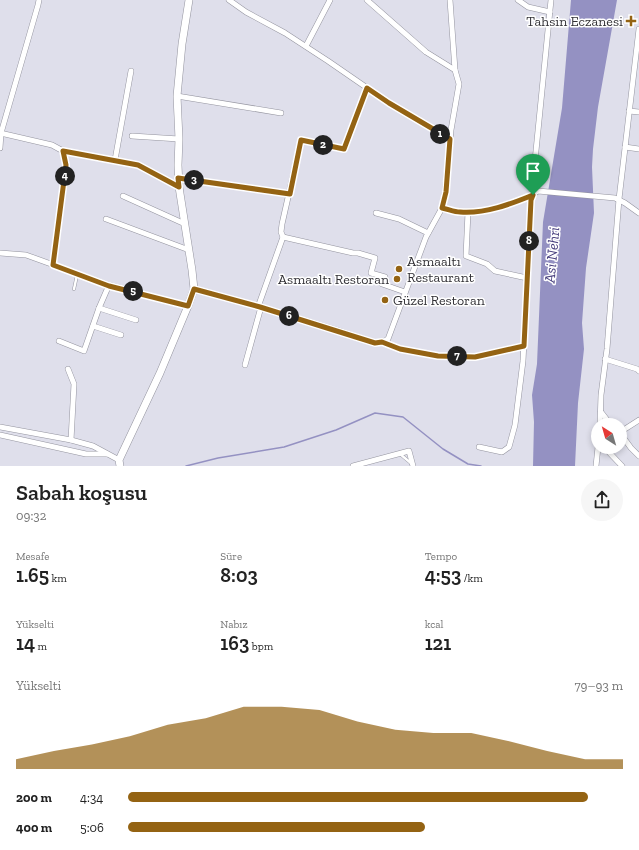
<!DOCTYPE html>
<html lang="tr">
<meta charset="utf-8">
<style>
body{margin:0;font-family:"Zilla Slab",serif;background:#f6f6f6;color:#222;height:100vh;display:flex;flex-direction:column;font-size:15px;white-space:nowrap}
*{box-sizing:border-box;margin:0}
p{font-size:13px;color:#767676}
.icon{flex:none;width:22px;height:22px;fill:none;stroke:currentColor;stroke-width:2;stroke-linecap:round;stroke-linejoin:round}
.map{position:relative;height:466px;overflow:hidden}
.drawer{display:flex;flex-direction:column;background:#fff;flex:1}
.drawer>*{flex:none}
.needle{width:26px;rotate:323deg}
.buttons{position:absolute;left:591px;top:418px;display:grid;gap:8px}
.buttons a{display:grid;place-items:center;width:36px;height:36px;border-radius:50%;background:#fff;box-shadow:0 2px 6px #0003;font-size:20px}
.pin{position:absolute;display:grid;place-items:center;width:34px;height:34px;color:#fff;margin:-41px -17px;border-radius:50% 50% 50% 0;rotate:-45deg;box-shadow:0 0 4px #0007}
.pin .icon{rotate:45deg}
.km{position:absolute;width:20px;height:20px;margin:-10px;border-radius:50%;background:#222;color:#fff;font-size:11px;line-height:20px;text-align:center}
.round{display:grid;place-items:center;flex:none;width:42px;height:42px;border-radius:21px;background:#f6f6f6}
.summary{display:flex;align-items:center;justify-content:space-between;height:68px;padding:0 16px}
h1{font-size:22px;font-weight:600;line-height:30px}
.stats{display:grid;grid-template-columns:repeat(3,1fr);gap:6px;height:68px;padding:4px 16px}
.stats div{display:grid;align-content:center}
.stats b{font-size:20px;font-weight:600}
.stats small{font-size:11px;font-weight:400}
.stats p{font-size:11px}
.chart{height:112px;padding:8px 16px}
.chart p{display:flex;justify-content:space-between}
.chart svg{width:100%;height:72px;margin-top:4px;fill:#946313;opacity:.7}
ul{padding:0 16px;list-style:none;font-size:13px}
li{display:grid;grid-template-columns:64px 48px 1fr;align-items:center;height:30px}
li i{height:10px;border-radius:5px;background:#946313}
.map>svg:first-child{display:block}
</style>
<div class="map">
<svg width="639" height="466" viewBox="0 0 639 466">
<rect width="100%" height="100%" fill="#dfdfeb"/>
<!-- water -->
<path fill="#9491c2" d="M571,0H617L598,107L593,149L592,167L594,213L586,268L582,323L584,349L578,403L575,466H533L534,422L532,395L537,364L543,222L562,108Z"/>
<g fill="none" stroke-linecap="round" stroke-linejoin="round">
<!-- stream -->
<path stroke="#9491c2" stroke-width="1.5" d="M186,466L218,458L284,447L336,430L375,413L403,417L443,449L468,464L481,466"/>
<!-- lane casing -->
<g stroke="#94949f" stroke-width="3.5">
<g id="lane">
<path d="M74,289L77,275"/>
<path d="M400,454L412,464"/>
</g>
</g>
<!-- street casing -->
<g stroke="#94949f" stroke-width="6">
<g id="street">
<path d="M229,0L246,12L285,33L328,61L389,103L450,139"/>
<path d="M450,0L455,70"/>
<path d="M518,0L528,7L550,12"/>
<path d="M306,46L330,0"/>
<path d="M177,96L281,113"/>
<path d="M629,111L639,112"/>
<path d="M0,133L52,145L63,151L66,165L53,265"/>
<path d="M132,136L179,139"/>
<path d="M625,147L639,149"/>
<path d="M0,148L1,133L38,5L39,0"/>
<path d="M63,151L138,165L179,187"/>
<path d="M115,160L131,71"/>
<path d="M178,178L290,194"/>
<path d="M123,196L185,224"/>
<path d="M442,208C448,209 454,212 460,212C483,213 520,204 538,191L615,198L625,203L639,213"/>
<path d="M468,212L466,256L487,264L495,271L527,278"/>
<path d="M376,213L399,219L428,233"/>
<path d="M106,219L189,250"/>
<path d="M283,237L353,253H358L375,258L371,273L385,277L382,284L405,292"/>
<path d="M0,253L26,255L109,285L188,306"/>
<path d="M194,289L261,307L337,330L375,343L383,342L388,339L426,237L442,208L445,192L451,130L459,84L455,70L426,52L367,0"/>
<path d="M258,307L283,237L281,232L282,224L301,140L344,149L367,88"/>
<path d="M99,308L136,320"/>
<path d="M93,326L121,335"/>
<path d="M59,341L84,351L99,308L109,285"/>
<path d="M383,342L400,349L438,356L475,357L524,346"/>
<path d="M605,359L637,369L639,371"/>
<path d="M245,365L261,307"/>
<path d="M68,369L74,384L71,440"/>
<path d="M601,412L611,425"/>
<path d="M600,425L601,395L607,349L619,199L639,29"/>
<path d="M0,427L71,440L93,446L119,460"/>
<path d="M620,430L625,429L639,420"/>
<path d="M620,433L631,448L639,456"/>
<path d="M0,435L86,454H107"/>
<path d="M479,447L502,452L509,447L515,425L523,361L531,201L551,0"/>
<path d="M604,447L622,466"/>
<path d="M353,466L409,451L413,466"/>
<path d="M596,466L598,447"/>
</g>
</g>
<!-- secondary casing -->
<g stroke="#94949f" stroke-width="8">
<path id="secondary" d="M120,466L119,460L160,373L188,306L194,289L192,270L179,187L178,165L179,139L177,96L182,44L189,0"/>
</g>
<!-- lane -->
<use href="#lane" stroke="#fff" stroke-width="2.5"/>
<!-- street -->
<use href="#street" stroke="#fff" stroke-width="5"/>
<!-- secondary -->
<use href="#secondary" stroke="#fff" stroke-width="7"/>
</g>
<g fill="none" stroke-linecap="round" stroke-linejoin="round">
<!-- route casing -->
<g stroke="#fff" stroke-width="8">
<path id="route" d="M367,88L389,103L450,139L446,192L442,208C448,209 454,212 460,212C485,214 511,204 533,195L531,200L524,346L475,357L438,356L400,349L382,342L375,343L260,307L194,289L188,306L109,286L53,265L66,165L63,151L138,165L179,187L178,178L290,194L301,140L344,149Z"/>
</g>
<!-- route -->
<use href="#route" stroke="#946313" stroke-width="5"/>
</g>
<!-- markers -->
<g fill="#946313" stroke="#fff" stroke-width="1.5">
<path d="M629 15h4v4h4v4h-4v4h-4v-4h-4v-4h4z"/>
<circle cx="399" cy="269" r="4"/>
<circle cx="397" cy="279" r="4"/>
<circle cx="385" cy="300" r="4"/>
</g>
<g text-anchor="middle" stroke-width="3" stroke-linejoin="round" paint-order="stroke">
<!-- poi labels -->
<g font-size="14" fill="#313035" stroke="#fff" text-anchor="end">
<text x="623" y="26">Tahsin Eczanesi</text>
<text x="407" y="266" text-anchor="start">Asmaaltı<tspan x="407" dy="16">Restaurant</tspan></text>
<text x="389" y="284">Asmaaltı Restoran</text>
<text x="393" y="305" text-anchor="start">Güzel Restoran</text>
</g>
<!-- water labels -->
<g font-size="15" font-style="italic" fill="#49407f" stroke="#fff">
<text transform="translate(552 255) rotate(-85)" y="5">Asi Nehri</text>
</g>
</g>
</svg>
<div class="buttons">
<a><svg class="needle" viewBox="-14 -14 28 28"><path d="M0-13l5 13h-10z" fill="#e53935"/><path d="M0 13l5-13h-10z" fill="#767676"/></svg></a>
</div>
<div class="pin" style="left:533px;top:195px;background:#1e9e55"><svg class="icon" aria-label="arrive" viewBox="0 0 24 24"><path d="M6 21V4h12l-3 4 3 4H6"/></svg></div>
<b class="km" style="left:440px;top:134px">1</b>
<b class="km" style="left:323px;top:145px">2</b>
<b class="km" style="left:194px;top:180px">3</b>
<b class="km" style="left:65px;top:176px">4</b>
<b class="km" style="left:133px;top:291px">5</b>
<b class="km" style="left:289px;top:316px">6</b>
<b class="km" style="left:457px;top:356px">7</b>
<b class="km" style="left:529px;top:241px">8</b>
</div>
<section class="drawer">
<div class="summary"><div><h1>Sabah koşusu</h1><p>09:32</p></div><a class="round"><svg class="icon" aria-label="share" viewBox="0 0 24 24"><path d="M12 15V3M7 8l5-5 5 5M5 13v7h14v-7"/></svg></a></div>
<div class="stats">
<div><p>Mesafe</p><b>1.65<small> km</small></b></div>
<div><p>Süre</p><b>8:03</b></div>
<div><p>Tempo</p><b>4:53<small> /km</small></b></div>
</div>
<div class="stats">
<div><p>Yükselti</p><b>14<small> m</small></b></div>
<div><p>Nabız</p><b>163<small> bpm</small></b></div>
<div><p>kcal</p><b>121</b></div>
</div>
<div class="chart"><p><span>Yükselti</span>79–93 m</p>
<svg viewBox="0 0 160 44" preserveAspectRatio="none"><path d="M0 44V38L10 33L20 29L30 24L40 17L50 13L60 6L70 6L80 8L90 15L100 20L110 22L120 22L130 27L140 33L150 38L160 38V44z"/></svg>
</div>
<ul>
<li><b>200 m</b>4:34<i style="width:93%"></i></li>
<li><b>400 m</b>5:06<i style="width:60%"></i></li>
</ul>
</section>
